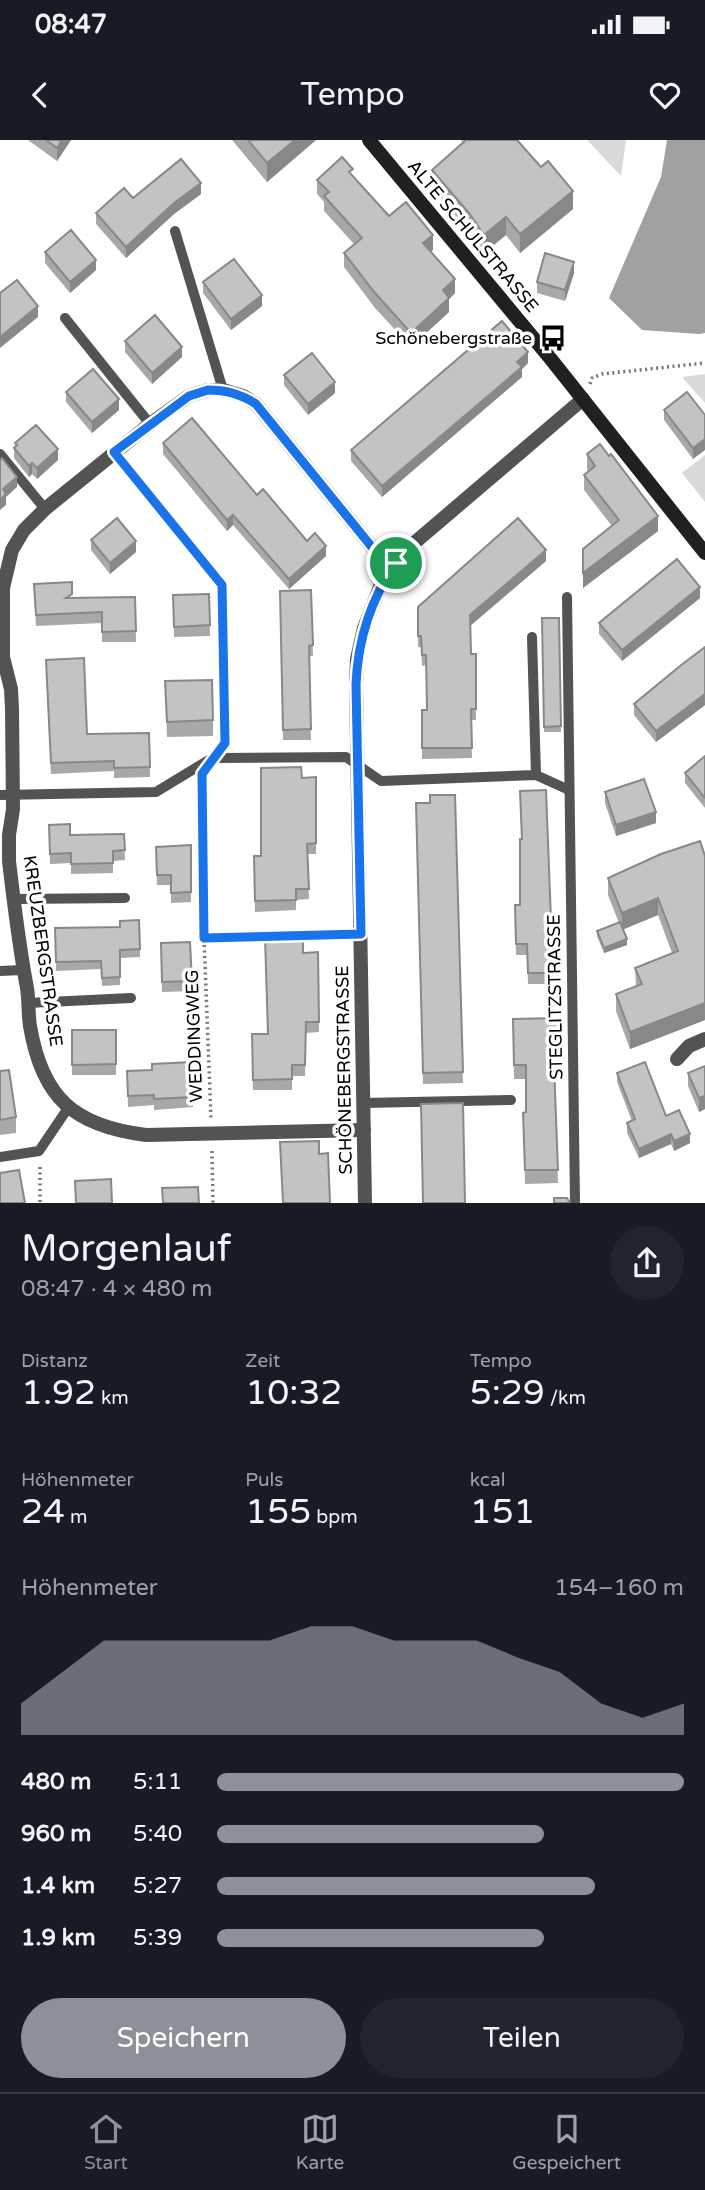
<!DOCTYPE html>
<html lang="de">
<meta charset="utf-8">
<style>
body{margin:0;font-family:"Varela Round",sans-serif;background:#20242c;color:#f1f3f6;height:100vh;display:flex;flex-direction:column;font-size:26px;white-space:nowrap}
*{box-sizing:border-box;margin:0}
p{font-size:23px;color:#9ea1a6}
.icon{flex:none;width:38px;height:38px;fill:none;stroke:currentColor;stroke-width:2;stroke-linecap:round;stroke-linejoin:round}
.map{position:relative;height:1063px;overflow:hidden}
.drawer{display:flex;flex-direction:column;background:#171b24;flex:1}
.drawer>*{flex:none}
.pin{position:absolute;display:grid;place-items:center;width:60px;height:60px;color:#fff;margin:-30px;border:4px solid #fff;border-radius:50%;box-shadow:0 2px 7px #0007}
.round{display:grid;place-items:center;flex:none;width:74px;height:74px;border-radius:37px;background:#20242c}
.summary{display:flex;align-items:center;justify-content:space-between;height:119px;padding:0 21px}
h1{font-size:38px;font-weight:600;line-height:52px}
.metrics{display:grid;grid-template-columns:repeat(3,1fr);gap:10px;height:119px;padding:7px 21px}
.metrics div{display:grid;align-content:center}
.metrics b{font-size:35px;font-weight:600}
.metrics small{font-size:19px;font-weight:400}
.metrics p{font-size:19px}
.chart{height:196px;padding:14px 21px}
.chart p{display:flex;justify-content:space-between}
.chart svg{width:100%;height:126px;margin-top:7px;fill:#8c9099;opacity:.7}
.cta{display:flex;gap:14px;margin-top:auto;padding:14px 21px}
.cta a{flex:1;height:80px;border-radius:42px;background:#8c9099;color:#fff;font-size:28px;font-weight:600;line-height:80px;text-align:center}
.cta a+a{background:#20242c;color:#f1f3f6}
ul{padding:0 21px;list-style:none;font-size:23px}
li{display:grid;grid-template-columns:112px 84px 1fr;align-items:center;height:52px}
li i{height:18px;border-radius:9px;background:#8c9099}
.status{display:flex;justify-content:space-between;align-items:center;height:49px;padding:0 35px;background:#171b24;direction:ltr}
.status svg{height:19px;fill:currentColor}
header{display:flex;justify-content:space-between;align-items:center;height:91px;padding:0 21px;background:#171b24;font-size:32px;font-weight:600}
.tabs{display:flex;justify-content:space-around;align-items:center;height:98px;border-top:2px solid #363941;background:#171b24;font-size:19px;color:#9ea1a6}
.tabs a{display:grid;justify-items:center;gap:4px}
.tabs .current{color:#8c9099}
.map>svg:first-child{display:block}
</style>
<div class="status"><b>08:47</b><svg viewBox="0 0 49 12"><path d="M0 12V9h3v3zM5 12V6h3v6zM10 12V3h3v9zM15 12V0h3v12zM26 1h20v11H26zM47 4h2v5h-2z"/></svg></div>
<header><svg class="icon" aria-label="back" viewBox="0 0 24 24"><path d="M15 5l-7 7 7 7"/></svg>Tempo<svg class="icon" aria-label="heart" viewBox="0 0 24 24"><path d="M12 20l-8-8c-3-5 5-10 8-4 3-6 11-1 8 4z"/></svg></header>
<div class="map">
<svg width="705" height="1063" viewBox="0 0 705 1063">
<rect width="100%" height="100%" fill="#fff"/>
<!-- green -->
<g fill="#dadada">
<path d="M587,0H626L621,36Z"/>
<path d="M705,234V263L682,237Z"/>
<path d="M705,315V362L682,333Z"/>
</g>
<!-- water -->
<path fill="#a1a1a1" d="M667,0H705V193L699,194L642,190L609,158L661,37Z"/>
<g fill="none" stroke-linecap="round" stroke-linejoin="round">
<!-- path -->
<g stroke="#757575" stroke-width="3.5" stroke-dasharray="2 3.5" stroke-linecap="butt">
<path d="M590,244L592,238L602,234L705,223"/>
<path d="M125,325L222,445L223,604"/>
<path d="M202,640L204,798L211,979"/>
<path d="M204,798L345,794"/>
<path d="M212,1011L213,1063"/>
<path d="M40,1027V1063"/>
</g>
<!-- lane -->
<g stroke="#535353" stroke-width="10">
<path d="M175,91L223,250"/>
<path d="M65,178L150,284"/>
<path d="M0,314L45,369"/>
<path d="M567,457L575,1063"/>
<path d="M532,497L536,635"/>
<path d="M0,655L156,652L212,618L346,617L381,641L536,635L569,650"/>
<path d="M14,759L125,758"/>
<path d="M0,831L22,830"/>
<path d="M28,863L131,858"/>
<path d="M363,963L511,960"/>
<path d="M0,1017L39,1011L68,968"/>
</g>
<!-- street -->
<g stroke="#535353" stroke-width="14">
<path d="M677,919L689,906L705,899"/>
<path d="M364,990L146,995C74,986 42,958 30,886C28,873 29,860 27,848C19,806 14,764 9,721V695L13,669L12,569L11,549L3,517V448L12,410L24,390L45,369L150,284L189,256L208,250H223L243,256L256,264L371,406L396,423"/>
<path d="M365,1063L356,544L357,519L364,488L382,442L396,423L413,404L583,259"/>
</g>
<!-- secondary -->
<path stroke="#202020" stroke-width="14" d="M369,0L550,218L705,413"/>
</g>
<!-- wall -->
<g fill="#a8a8a8">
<path d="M28,0H71L57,21Z"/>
<path d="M232,0H316L267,42Z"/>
<path d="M461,0H517L573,69L520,113L506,95L484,113L469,91L432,48V30L463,2Z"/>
<path d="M353,36L389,76L433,110L430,112L455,153L449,159V172L411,207L375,168L344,127V113L354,104L324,71V62L317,54V40Z"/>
<path d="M201,54L174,74L126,118L96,84V73L133,58Z"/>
<path d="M45,112L96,130L70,153L45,123Z"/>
<path d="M574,133L565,161L537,153V142Z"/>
<path d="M203,142L262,166L231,190L203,153Z"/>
<path d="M125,201L182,217L152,244L125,212Z"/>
<path d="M528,223L522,229V237L382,357L351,321V310Z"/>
<path d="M284,235L335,253L308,275L284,245Z"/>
<path d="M66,252L119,270L92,293L66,262Z"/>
<path d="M664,270L705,275L693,319L664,280Z"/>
<path d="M15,303L58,320L37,339L32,334L29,337L14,318V308L15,306Z"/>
<path d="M163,303L257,355L307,401L326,416L289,449L233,385L227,391L163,314Z"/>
<path d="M587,314L658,391L583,448V409L612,386L584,350V335L588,331L587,329Z"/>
<path d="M91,400L136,412L110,434L91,410Z"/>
<path d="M546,421L470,486L471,514H476V580H471L472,618L422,619V570H427L426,525L422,526L421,507H418V496Z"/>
<path d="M311,450L313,516H309L311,600H283L280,451Z"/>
<path d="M34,454L72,458L135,457L136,502H102V483L36,486Z"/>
<path d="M209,454L210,496L174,497L173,455Z"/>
<path d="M700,458L622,521L599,494V483Z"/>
<path d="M542,478H559L561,592H544Z"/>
<path d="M705,507V565L656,602L634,575V564Z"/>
<path d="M46,531L87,594L149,593L150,637L114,638V631L51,634Z"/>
<path d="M165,541L213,580V596L167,597Z"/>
<path d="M705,616V668L685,643V633Z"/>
<path d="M316,637V714H307L309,759L296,760V770L255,772L254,716H261L302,638Z"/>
<path d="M546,650L553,844H528L527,815H516L515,765H520L521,699Z"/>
<path d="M605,652L656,683L616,696L605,663Z"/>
<path d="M455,655L463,943L423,944L416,663H430Z"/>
<path d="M49,685L70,695L124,694L125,720L113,721V733L71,734V723L50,724Z"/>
<path d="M191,705V762L171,763V745H157L156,707Z"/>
<path d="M705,716V880L630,909L616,871V854L636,846L635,828L672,813L658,775L623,789L627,805L604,813L597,796V791L619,783L608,755V738Z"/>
<path d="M55,788L140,809V817L120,818V845L102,846L101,829L56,831Z"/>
<path d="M190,802L192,851L162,852L161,803Z"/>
<path d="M318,812L319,892L306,893L305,936H292V950H253L252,894H268L303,813Z"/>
<path d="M557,878L558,938H555L558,1043L525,1044L523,973L526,972V939H514L513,879Z"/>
<rect x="72" y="890" width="44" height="45"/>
<path d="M705,926V969L699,972L688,946V933Z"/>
<path d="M0,931L16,977V993L0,995Z"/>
<path d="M127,931L193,957V967L154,970V965L128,967Z"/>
<path d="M617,933L666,976L690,1003L674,1011L671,1004L639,1018L627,993V983L632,981L617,942Z"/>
</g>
<!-- shaded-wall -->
<g fill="#888">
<path d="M62,0H71L57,21V8Z"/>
<path d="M295,0H316L267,42V23Z"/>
<path d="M201,43V54L174,74L126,118V107L174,63Z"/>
<path d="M573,51V69L520,113V94Z"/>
<path d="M506,77V95L484,113V95Z"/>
<path d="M433,95V110L423,118V103Z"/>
<path d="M96,120V130L70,153V142Z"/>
<path d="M574,122V133L565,161V150Z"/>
<path d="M455,139V153L449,159V172L411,207V193L443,150Z"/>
<path d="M262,155V166L231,190V179Z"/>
<path d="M38,166V177L0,208V197Z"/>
<path d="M182,207V217L152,244V233Z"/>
<path d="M528,212V223L522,229V237L382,357V346Z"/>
<path d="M335,242V253L308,275V264Z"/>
<path d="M119,259V270L92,293V282Z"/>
<path d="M705,299V310L693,319V308Z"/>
<path d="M58,309V320L37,339V328Z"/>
<path d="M32,323V334L29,337V326Z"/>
<path d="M17,337V347L6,357V365L0,370V360L3,349Z"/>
<path d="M233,375V385L227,391V380Z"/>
<path d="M658,376V391L583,448V433Z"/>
<path d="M136,401V412L110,434V423Z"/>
<path d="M326,406V416L289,449V439Z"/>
<path d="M546,410V421L470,486V475Z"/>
<path d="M700,447V458L622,521V510Z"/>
<path d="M705,554V565L656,602V591Z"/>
<path d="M656,672V683L616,696V685Z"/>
<path d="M658,758V775L622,790V773Z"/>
<path d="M627,799V805L604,813V808Z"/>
<path d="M705,863V880L630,909V892Z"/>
<path d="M705,956V969L699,972V958Z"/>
<path d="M671,994V1004L639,1018V1009Z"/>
<path d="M690,994V1003L674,1011V1001Z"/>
</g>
<!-- building -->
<g fill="#c3c3c3" stroke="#888" stroke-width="2">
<path d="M46,0H62L57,8Z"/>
<path d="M248,0H295L267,23Z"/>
<path d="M466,0H517L541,27L548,21L573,51L520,94L506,77L484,95L469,73L432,30Z"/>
<path d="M342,17L353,29L349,32L389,76L406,62L433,95L423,103L455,139L443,150L449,158L411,193L375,153L344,113L362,98L324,56L329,52L317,40Z"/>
<path d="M181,19L201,43L174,63L126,107L96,73L124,48L133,58Z"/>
<path d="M71,90L96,120L70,142L45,112Z"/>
<path d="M545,113L574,122L565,150L537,142Z"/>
<path d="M234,119L262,155L231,179L203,142Z"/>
<path d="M17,140L38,166L0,197V153Z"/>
<path d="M155,175L182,207L152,233L125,201Z"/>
<path d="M502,181L528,212L517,222L522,227L382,346L351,310Z"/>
<path d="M312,213L335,242L308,264L284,235Z"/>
<path d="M93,229L119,259L92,282L66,252Z"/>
<path d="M687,252L705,275V299L693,308L664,270Z"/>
<path d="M192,278L257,355L263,349L307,401L315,393L326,406L289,439L233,375L227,380L163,303Z"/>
<path d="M36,285L58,309L37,328L32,323L29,326L14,308L17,305L15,303Z"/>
<path d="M600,304L609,316L611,314L658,376L583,433V409L619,380L584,335L595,326L587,314Z"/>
<path d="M2,318L17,337L3,349L6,354L0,360V320Z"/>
<path d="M117,378L136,401L110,423L91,400Z"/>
<path d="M518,378L546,410L470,475L471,514H476V569H471L472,608H422V570H427L426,515H422L421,496H418V467Z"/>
<path d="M677,419L700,447L622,510L599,483Z"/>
<path d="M72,442V454L66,458L135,457L136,491L102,492V472L36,475L34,444Z"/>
<path d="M311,450L313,505L309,506L311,589L283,590L280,451Z"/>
<path d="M209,454L210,485L174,487L173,455Z"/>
<path d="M542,478H559L561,586L544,587Z"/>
<path d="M705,507V554L656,591L634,564L680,526Z"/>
<path d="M84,518L87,594L149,593L150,627L114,628V621L51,623L46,520Z"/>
<path d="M212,540L213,580L167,582L165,541Z"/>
<path d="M705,616V658L685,633Z"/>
<path d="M301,627L302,638L316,637V703L307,704L309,749H296V760L255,761L254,716H261V628Z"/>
<path d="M644,639L656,672L616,685L605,652Z"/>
<path d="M546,650L553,833H528L527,804H516L515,765H520V699H522L520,651Z"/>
<path d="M430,655H455L463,932L423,933L416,663H430Z"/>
<path d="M70,684V695L124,694L125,710L113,711V723L71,724V713L50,714L49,685Z"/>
<path d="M700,701L705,716V863L630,892L616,854L642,844L635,828L678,811L658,758L622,773L608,738L661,714Z"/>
<path d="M191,705V752L171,753V735H157L156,707Z"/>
<path d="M139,780L140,809L120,810V837L102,838L101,821L56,822L55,788L120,787V781Z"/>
<path d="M620,782L627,799L604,808L597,791Z"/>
<path d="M303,796V813L318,812L319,882H306L305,925H292V939L253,940L252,894H268L265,797Z"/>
<path d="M190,802L192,841L162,842L161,803Z"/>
<path d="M557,878L558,925H554L558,1030H525L523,973L526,972V925H514L513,879Z"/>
<path d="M72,890H116V924L72,925Z"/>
<path d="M192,922L193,957L154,959V955L128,956L127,931L152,930V924Z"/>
<path d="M645,922L666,976L679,970L690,994L674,1001L671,994L639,1009L627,983L635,979L617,933Z"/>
<path d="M705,926V956L699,958L688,933Z"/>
<path d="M9,930L16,977L0,980V931Z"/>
<path d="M463,963L465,1063H423L421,964Z"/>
<path d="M319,1001V1014L328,1013L330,1063H283L280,1002Z"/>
<path d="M19,1030L25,1063H0V1033Z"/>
<path d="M111,1039L112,1063H76L75,1041Z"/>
<path d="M198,1047L199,1063H163L162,1048Z"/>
<path d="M554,1058H567L570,1063H554Z"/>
</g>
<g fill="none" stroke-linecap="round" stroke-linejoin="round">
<!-- route casing -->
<g stroke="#fff" stroke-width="14">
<path id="route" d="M208,250C227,250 241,254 256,264L371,406L396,423C370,460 358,499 356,544L361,794L204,798L202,634L225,603L222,445L114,312L189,256Z"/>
</g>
<!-- route -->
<use href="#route" stroke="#1a73e8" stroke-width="9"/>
</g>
<!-- icons -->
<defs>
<g id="bus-bare" transform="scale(2.1)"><path d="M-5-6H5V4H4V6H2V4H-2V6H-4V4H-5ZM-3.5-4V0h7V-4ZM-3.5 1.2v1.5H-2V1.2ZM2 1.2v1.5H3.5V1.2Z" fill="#000" stroke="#fff" stroke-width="2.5" paint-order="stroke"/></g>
</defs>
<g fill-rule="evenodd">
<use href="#bus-bare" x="553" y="198"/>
</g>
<g text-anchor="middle" stroke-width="7" stroke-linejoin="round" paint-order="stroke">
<!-- street labels -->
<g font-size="18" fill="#000" stroke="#fff">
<text transform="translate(473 96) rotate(50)" y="6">ALTE SCHULSTRASSE</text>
<text transform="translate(43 811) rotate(82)" y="6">KREUZBERGSTRASSE</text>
<text transform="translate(555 857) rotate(-91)" y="6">STEGLITZSTRASSE</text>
<text transform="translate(194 896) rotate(-92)" y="6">WEDDINGWEG</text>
<text transform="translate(344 930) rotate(-91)" y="6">SCHÖNEBERGSTRASSE</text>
</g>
<!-- poi labels -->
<g font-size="18" fill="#000" stroke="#fff" text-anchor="end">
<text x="532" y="204">Schönebergstraße</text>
</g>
</g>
</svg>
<div class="pin" style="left:396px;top:423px;background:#1e9e55"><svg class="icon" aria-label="arrive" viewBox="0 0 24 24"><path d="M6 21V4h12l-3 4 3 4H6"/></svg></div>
</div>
<section class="drawer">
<div class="summary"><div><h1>Morgenlauf</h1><p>08:47 · 4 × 480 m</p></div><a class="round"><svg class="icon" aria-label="share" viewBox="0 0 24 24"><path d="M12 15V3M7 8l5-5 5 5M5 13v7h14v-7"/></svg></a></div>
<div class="metrics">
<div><p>Distanz</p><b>1.92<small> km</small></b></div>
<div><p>Zeit</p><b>10:32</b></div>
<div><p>Tempo</p><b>5:29<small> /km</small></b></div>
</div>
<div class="metrics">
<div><p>Höhenmeter</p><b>24<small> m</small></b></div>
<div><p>Puls</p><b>155<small> bpm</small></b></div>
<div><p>kcal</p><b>151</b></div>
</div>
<div class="chart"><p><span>Höhenmeter</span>154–160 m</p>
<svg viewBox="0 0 160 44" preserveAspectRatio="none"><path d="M0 44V33L10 22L20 11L30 11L40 11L50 11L60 11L70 6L80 6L90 11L100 11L110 11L120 17L130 22L140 33L150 38L160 33V44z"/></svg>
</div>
<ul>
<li><b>480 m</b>5:11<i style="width:100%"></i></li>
<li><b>960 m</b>5:40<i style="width:70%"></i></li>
<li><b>1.4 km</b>5:27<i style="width:81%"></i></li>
<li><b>1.9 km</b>5:39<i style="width:70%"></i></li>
</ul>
<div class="cta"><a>Speichern</a><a>Teilen</a></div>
</section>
<nav class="tabs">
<a class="current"><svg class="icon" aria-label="home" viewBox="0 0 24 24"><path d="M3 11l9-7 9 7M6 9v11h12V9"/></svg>Start</a>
<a><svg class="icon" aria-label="map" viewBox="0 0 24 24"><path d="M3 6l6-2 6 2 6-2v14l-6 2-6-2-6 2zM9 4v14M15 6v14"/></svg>Karte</a>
<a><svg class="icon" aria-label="saved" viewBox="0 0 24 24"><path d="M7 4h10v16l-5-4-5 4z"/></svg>Gespeichert</a>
</nav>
